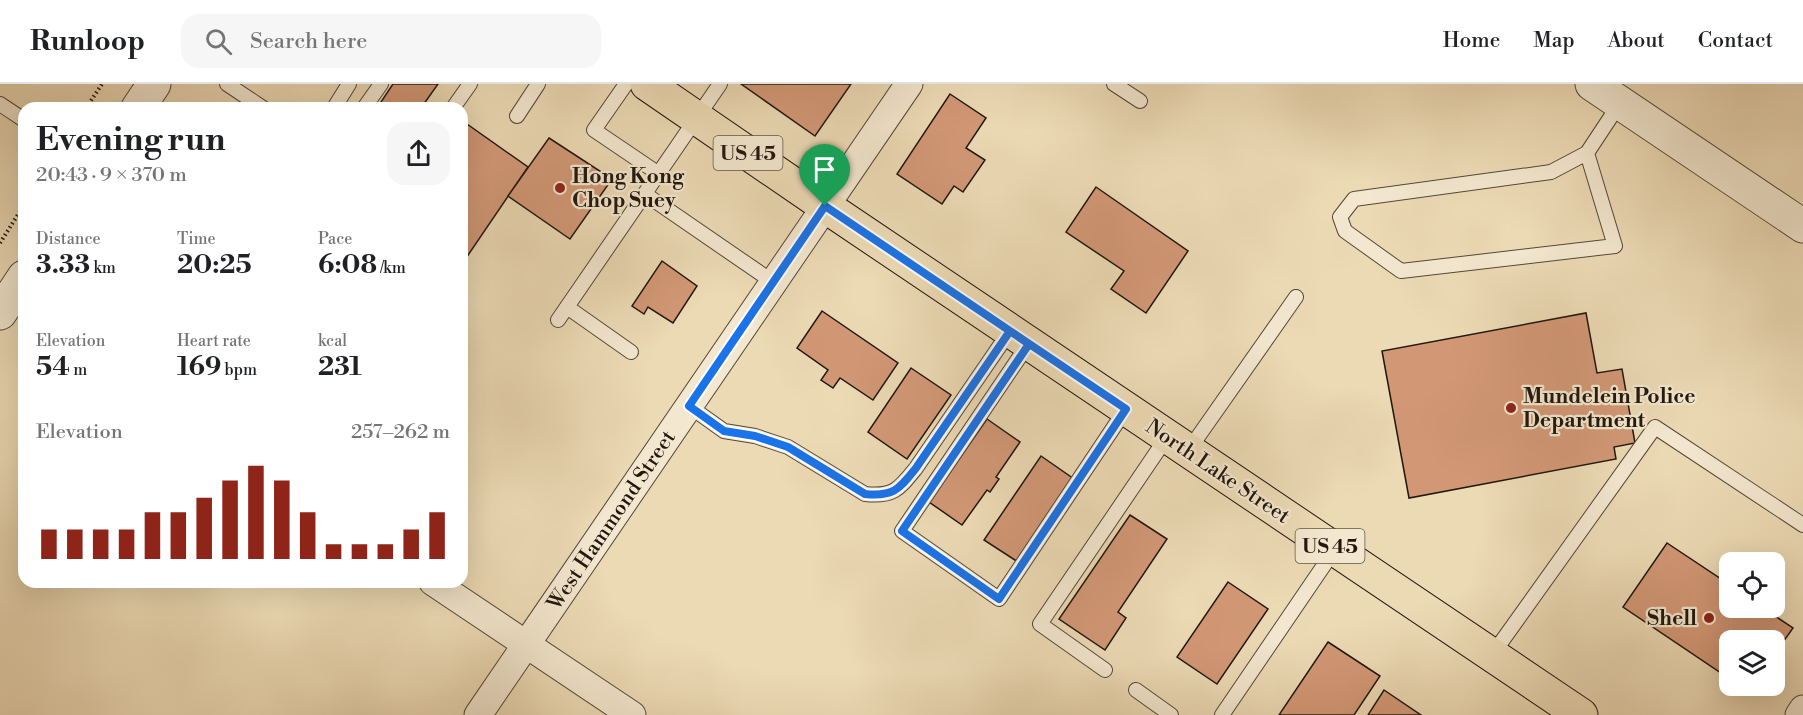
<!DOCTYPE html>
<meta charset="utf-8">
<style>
body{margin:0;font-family:"Libre Bodoni",serif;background:#f6f6f6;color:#202124;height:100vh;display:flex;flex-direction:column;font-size:22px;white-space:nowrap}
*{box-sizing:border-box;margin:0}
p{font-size:20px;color:#757577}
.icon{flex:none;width:33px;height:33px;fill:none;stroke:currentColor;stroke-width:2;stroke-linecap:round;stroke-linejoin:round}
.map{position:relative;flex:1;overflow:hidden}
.sheet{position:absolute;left:18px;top:18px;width:450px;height:486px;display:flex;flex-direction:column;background:#fff;border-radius:18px;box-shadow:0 6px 24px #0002}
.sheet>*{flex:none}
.tools{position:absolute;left:1719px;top:468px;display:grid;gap:12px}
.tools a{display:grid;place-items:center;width:66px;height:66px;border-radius:12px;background:#fff;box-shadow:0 6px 24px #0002;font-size:30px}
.pin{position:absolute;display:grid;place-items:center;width:51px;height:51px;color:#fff;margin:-62px -26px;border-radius:50% 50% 50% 0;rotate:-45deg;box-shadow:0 0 6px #0007}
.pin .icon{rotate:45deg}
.round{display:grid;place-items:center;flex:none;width:63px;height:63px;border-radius:18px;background:#f6f6f6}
.headline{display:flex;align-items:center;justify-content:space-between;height:102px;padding:0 18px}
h1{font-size:33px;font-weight:700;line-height:45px}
.metrics{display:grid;grid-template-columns:repeat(3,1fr);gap:9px;height:102px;padding:6px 18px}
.metrics div{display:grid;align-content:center}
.metrics b{font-size:26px;font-weight:700}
.metrics small{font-size:16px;font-weight:400}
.metrics p{font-size:16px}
.chart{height:168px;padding:12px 18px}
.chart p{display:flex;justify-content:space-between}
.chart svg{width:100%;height:108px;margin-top:6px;stroke:#8f2418;stroke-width:6}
header{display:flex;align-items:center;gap:36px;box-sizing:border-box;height:84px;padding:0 30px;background:#fff;border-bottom:2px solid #e0e0e0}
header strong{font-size:28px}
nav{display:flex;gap:33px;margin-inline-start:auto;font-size:21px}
.search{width:420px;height:54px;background:#f6f6f6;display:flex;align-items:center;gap:15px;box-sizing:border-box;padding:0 21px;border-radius:18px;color:#757577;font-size:22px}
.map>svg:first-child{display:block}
</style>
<header>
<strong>Runloop</strong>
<div class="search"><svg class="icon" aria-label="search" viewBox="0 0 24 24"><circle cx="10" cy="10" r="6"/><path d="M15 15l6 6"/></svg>Search here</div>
<nav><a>Home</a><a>Map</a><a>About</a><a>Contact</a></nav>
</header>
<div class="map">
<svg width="1803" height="631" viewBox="0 0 1803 631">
<rect width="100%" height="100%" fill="#ecdab5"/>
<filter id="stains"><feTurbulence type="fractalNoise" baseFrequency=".00333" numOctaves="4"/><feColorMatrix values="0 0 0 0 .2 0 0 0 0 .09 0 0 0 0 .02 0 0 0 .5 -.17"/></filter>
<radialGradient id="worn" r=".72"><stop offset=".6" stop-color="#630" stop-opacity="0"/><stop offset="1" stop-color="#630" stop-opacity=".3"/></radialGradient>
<!-- building -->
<g fill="#d29876" stroke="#20170e" stroke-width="1.5">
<path d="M393,0H438L421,24H377Z"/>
<path d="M741,0H851L815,52Z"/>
<path d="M950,10L986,34L966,64L985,76L963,108L954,102L942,120L897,90Z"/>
<path d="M467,40L528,83L462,180V47Z"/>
<path d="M549,54L612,95L570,155L508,112Z"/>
<path d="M1096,103L1188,167L1146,229L1111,205L1124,187L1066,148Z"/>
<path d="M662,177L697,202L673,239L648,223L644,230L632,222Z"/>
<path d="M822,227L898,279L873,316L840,294L833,304L821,296L828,286L797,264Z"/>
<path d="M1586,229L1597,289L1622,285L1635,359L1614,363L1616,375L1409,414L1382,267Z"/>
<path d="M911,284L951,311L907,375L868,348Z"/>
<path d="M987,335L1020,358L996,393L999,395L990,408L987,406L962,441L929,418Z"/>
<path d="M1041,372L1074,395L1018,478L984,456Z"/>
<path d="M1130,431L1167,455L1118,528L1126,534L1105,566L1059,535Z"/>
<path d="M1667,459L1730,501V524H1763L1793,544L1774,571V556H1730V595L1623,523Z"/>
<path d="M1228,498L1268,525L1217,600L1177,573Z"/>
<path d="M1328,558L1380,592L1354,631H1279Z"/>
<path d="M1740,602H1754L1749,608Z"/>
<path d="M1384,606L1421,631H1368Z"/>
</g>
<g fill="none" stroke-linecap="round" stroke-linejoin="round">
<!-- service casing -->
<g stroke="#534838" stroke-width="16">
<g id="service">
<path d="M227,0L263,24"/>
<path d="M626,0L594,46L659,90"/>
<path d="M1114,0L1140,17"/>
<path d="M0,20L24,36"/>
<path d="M334,24L349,0"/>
<path d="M364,24L381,0"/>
<path d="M453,24L470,0"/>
<path d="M517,32L538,0"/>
<path d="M1587,69L1615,162L1401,187L1345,147L1340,133L1354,115L1551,88L1587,69L1620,19"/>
<path d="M645,110L773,198"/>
<path d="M567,223L631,268"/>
<path d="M558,236L720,0"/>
<path d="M1029,259L902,447L999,515L1126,325"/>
<path d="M689,322L724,347L755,352L788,363L865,410C894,413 899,405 916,384L1010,247"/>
<path d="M1188,367L1296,213"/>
<path d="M1492,571L1655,343L1803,441"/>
<path d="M1105,586L1040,540L1167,353"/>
<path d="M1136,606L1171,631"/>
<path d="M1222,631L1335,465"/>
</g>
</g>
<!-- minor casing -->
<g stroke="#534838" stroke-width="29">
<g id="minor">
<path d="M433,498L632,631"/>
<path d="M478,631L909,0"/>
<path d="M1799,631L1803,625"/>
</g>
</g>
<!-- tertiary casing -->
<g stroke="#534838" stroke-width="35">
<g id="tertiary">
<path d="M1592,0L1803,142"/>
<path d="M138,24L154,0"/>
<path d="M0,229L24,193"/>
</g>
</g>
<!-- primary casing -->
<g stroke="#20170e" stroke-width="35">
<path id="primary" d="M647,0L825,122L1581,631"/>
</g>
<!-- path -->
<g stroke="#20170e" stroke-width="4" stroke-dasharray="1.5 3" stroke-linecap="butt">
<path d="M86,24L102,0"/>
<path d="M0,159L24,121"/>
</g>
<!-- service -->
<use href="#service" stroke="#f3e7cf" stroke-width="14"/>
<!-- minor -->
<use href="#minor" stroke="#f3e7cf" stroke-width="27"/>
<!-- tertiary -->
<use href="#tertiary" stroke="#f3e7cf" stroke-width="33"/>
<!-- primary -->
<use href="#primary" stroke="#ecdab5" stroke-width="33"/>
</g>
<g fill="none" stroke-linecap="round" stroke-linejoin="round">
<!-- route casing -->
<g stroke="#fff" stroke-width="12">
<path id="route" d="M825,122L689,322L724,347L755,352L788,363L865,410C894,413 899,405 916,384L1010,247L1126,325L999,515L902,447L1029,260L1010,247L825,122"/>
</g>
<!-- route -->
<use href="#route" stroke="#1a73e8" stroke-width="8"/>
</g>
<!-- markers -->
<g fill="#8f2418" stroke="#f3e7cf" stroke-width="2">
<circle cx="560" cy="104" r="6"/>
<circle cx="1511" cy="324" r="6"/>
<circle cx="1709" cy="534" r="6"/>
</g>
<g text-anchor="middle" stroke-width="4.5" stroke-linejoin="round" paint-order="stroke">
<!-- shield labels -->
<g fill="#f3e7cf" stroke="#5f5548" stroke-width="1.5">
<rect x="713.5" y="52" width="69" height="34" rx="4.5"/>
<rect x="1295.5" y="445" width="69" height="34" rx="4.5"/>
</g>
<g font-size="20" font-weight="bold" fill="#20170e">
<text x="748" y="76">US 45</text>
<text x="1330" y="469">US 45</text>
</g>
<!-- poi labels -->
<g font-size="21" font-weight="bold" fill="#20170e" stroke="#f3e7cf" text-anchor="start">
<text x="572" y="99">Hong Kong<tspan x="572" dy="24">Chop Suey</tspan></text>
<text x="1523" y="319">Mundelein Police<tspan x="1523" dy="24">Department</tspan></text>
<text x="1697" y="541" text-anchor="end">Shell</text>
</g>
<!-- street labels -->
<g font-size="21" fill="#20170e" stroke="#f3e7cf">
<text transform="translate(1218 387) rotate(34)" y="7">North Lake Street</text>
<text transform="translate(611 436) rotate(-56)" y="7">West Hammond Street</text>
</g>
</g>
<rect width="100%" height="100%" filter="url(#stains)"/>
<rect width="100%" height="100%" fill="url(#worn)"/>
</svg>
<div class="tools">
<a><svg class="icon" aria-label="locate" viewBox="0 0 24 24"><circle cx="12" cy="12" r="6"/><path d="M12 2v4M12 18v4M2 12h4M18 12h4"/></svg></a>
<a><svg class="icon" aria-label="layers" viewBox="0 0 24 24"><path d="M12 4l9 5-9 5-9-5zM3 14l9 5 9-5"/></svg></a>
</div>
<div class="pin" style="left:825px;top:122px;background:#1e9e55"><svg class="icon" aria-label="arrive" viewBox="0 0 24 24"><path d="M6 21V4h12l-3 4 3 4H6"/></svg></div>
<section class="sheet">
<div class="headline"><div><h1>Evening run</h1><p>20:43 · 9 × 370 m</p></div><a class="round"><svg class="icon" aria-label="share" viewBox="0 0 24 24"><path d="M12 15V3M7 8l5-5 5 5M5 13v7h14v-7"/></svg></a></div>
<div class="metrics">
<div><p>Distance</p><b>3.33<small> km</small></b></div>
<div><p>Time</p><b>20:25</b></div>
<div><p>Pace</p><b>6:08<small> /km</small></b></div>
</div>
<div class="metrics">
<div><p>Elevation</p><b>54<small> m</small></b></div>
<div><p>Heart rate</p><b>169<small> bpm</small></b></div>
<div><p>kcal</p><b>231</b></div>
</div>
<div class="chart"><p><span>Elevation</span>257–262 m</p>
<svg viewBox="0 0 160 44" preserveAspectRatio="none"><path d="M5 44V32M15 44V32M25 44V32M35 44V32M45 44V25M55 44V25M65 44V19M75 44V12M85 44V6M95 44V12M105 44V25M115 44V38M125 44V38M135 44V38M145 44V32M155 44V25"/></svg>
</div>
</section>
</div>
